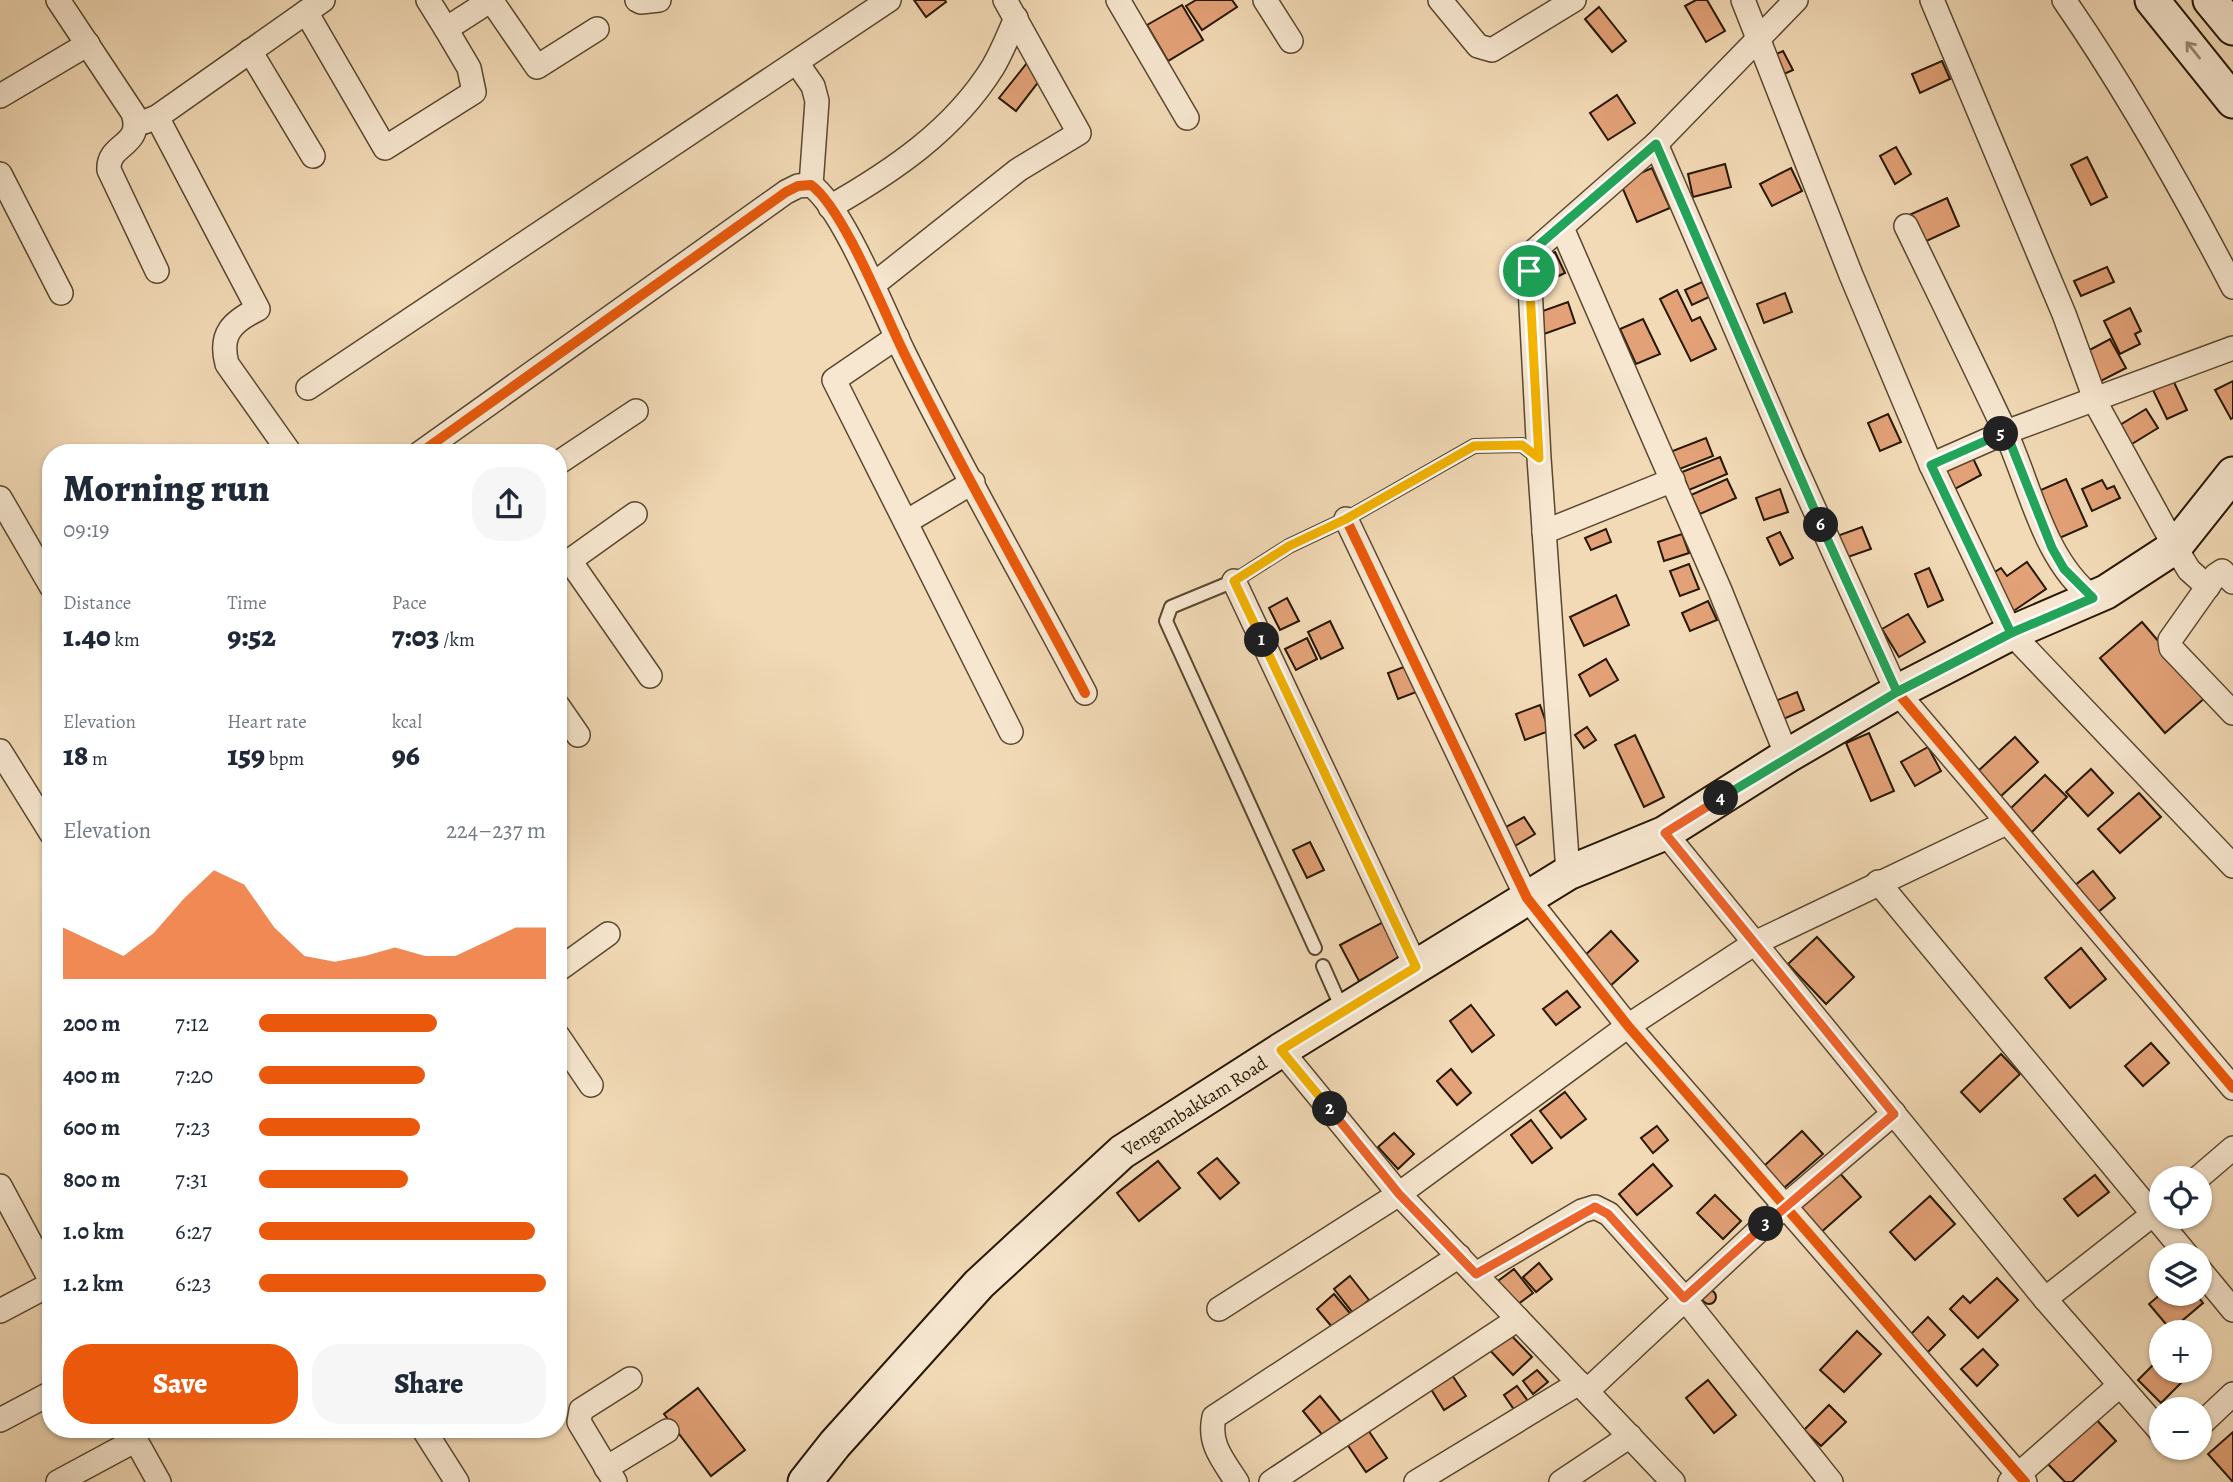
<!DOCTYPE html>
<meta charset="utf-8">
<style>
body{margin:0;font-family:Alegreya,serif;background:#f6f6f7;color:#1f2937;height:100vh;display:flex;flex-direction:column;font-size:26px;white-space:nowrap}
*{box-sizing:border-box;margin:0}
p{font-size:23px;color:#747a83}
.icon{flex:none;width:38px;height:38px;fill:none;stroke:currentColor;stroke-width:2;stroke-linecap:round;stroke-linejoin:round}
.map{position:relative;flex:1;overflow:hidden}
.details{position:absolute;left:42px;top:444px;width:525px;height:994px;display:flex;flex-direction:column;background:#fff;border-radius:28px;box-shadow:0 2px 5px #0004}
.details>*{flex:none}
.tools{position:absolute;left:2149px;top:1166px;display:grid;gap:14px}
.tools a{display:grid;place-items:center;width:63px;height:63px;border-radius:50%;background:#fff;box-shadow:0 2px 5px #0004;font-size:35px}
.pin{position:absolute;display:grid;place-items:center;width:60px;height:60px;color:#fff;margin:-30px;border:4px solid #fff;border-radius:50%;box-shadow:0 2px 7px #0007}
.km{position:absolute;width:35px;height:35px;margin:-18px;border-radius:50%;background:#222;color:#fff;font-size:19px;line-height:35px;text-align:center}
.round{display:grid;place-items:center;flex:none;width:74px;height:74px;border-radius:28px;background:#f6f6f7}
.overview{display:flex;align-items:center;justify-content:space-between;height:119px;padding:0 21px}
h1{font-size:38px;font-weight:800;line-height:52px}
.metrics{display:grid;grid-template-columns:repeat(3,1fr);gap:10px;height:119px;padding:7px 21px}
.metrics div{display:grid;align-content:center}
.metrics b{font-size:30px;font-weight:800}
.metrics small{font-size:19px;font-weight:400}
.metrics p{font-size:19px}
.chart{height:196px;padding:14px 21px}
.chart p{display:flex;justify-content:space-between}
.chart svg{width:100%;height:126px;margin-top:7px;fill:#ea580c;opacity:.7}
.primary-button{display:flex;gap:14px;margin-top:auto;padding:14px 21px}
.primary-button a{flex:1;height:80px;border-radius:28px;background:#ea580c;color:#fff;font-size:28px;font-weight:800;line-height:80px;text-align:center}
.primary-button a+a{background:#f6f6f7;color:#1f2937}
ul{padding:0 21px;list-style:none;font-size:23px}
li{display:grid;grid-template-columns:112px 84px 1fr;align-items:center;height:52px}
li i{height:18px;border-radius:9px;background:#ea580c}
.map>svg:first-child{display:block}
</style>
<div class="map">
<svg width="2233" height="1482" viewBox="0 0 2233 1482">
<rect width="100%" height="100%" fill="#f2dab6"/>
<filter id="stains"><feTurbulence type="fractalNoise" baseFrequency=".00286" numOctaves="4"/><feColorMatrix values="0 0 0 0 .2 0 0 0 0 .09 0 0 0 0 .02 0 0 0 .5 -.17"/></filter>
<radialGradient id="worn" r=".72"><stop offset=".6" stop-color="#630" stop-opacity="0"/><stop offset="1" stop-color="#630" stop-opacity=".3"/></radialGradient>
<!-- building -->
<g fill="#e3a177" stroke="#261704" stroke-width="2">
<path d="M914,0H945L946,2L926,17Z"/>
<path d="M1196,0H1232L1237,7L1202,30L1186,6Z"/>
<path d="M1696,0H1707L1725,31L1706,42L1685,6Z"/>
<path d="M1182,5L1203,40L1168,61L1147,25Z"/>
<path d="M1599,7L1626,41L1612,52L1585,19Z"/>
<path d="M1783,51L1793,70L1784,74L1774,55Z"/>
<path d="M1942,61L1950,79L1920,93L1912,74Z"/>
<path d="M1027,63L1043,76L1016,111L999,98Z"/>
<path d="M1617,95L1635,123L1608,140L1590,113Z"/>
<path d="M1896,147L1911,174L1895,184L1880,156Z"/>
<path d="M2087,157L2107,197L2091,205L2071,165Z"/>
<path d="M1725,164L1731,187L1693,197L1688,174Z"/>
<path d="M1652,168L1670,208L1637,222L1620,182Z"/>
<path d="M1791,168L1802,191L1772,206L1760,184Z"/>
<path d="M1947,198L1959,226L1920,244L1907,216Z"/>
<path d="M1555,252L1565,273L1544,283L1535,261Z"/>
<path d="M2107,267L2114,282L2081,296L2074,281Z"/>
<path d="M1702,282L1709,297L1692,305L1685,290Z"/>
<path d="M1677,290L1692,321L1700,317L1716,349L1691,361L1660,299Z"/>
<path d="M1785,293L1792,312L1764,323L1757,304Z"/>
<path d="M1568,302L1575,323L1544,334L1537,313Z"/>
<path d="M2130,308L2141,331L2135,334L2140,344L2120,354L2104,321Z"/>
<path d="M1643,319L1660,354L1636,364L1620,329Z"/>
<path d="M2110,339L2126,368L2099,382L2084,353Z"/>
<path d="M2172,378L2187,410L2167,419L2152,388Z"/>
<path d="M2233,381V418L2231,419L2215,390Z"/>
<path d="M2146,409L2158,428L2127,447L2115,428Z"/>
<path d="M1888,414L1901,442L1880,451L1868,423Z"/>
<path d="M1706,438L1713,456L1677,470L1670,452Z"/>
<path d="M1971,454L1981,475L1955,489L1944,467Z"/>
<path d="M1720,457L1727,474L1689,490L1682,472Z"/>
<path d="M1727,479L1736,498L1700,514L1691,495Z"/>
<path d="M2066,479L2087,526L2055,540L2034,493Z"/>
<path d="M2102,480L2107,489L2114,486L2120,498L2092,511L2082,489Z"/>
<path d="M1780,489L1788,512L1764,520L1756,498Z"/>
<path d="M1862,527L1871,549L1845,558L1837,536Z"/>
<path d="M1606,529L1611,542L1591,550L1585,538Z"/>
<path d="M1780,532L1793,558L1780,565L1767,538Z"/>
<path d="M1682,534L1689,553L1664,561L1658,542Z"/>
<path d="M2027,562L2046,589L2012,612L1987,577L2001,568L2007,576Z"/>
<path d="M1689,564L1699,589L1680,596L1670,571Z"/>
<path d="M1929,568L1943,600L1928,607L1915,574Z"/>
<path d="M1616,595L1629,625L1584,646L1570,617Z"/>
<path d="M1287,598L1299,621L1280,630L1269,608Z"/>
<path d="M1708,601L1717,620L1690,631L1682,613Z"/>
<path d="M1908,614L1925,642L1899,657L1882,629Z"/>
<path d="M1330,621L1343,648L1321,659L1308,632Z"/>
<path d="M2142,622L2206,697L2165,733L2100,658Z"/>
<path d="M1307,638L1317,659L1296,670L1285,649Z"/>
<path d="M1606,659L1618,680L1590,696L1579,675Z"/>
<path d="M1409,665L1419,691L1398,699L1388,673Z"/>
<path d="M1797,692L1804,710L1779,721L1771,703Z"/>
<path d="M1540,705L1549,731L1525,740L1516,714Z"/>
<path d="M1587,727L1596,740L1584,748L1575,735Z"/>
<path d="M1869,733L1894,791L1871,801L1846,743Z"/>
<path d="M1635,735L1664,797L1644,807L1615,745Z"/>
<path d="M2015,737L2038,762L2000,797L1977,772Z"/>
<path d="M1928,747L1941,771L1915,786L1901,762Z"/>
<path d="M2091,769L2113,793L2088,816L2066,792Z"/>
<path d="M2045,775L2067,797L2031,833L2009,810Z"/>
<path d="M2139,793L2161,817L2120,853L2098,829Z"/>
<path d="M1524,817L1535,834L1515,846L1504,828Z"/>
<path d="M1310,842L1324,870L1307,878L1293,850Z"/>
<path d="M2093,871L2115,898L2097,913L2074,886Z"/>
<path d="M1387,920L1406,957L1359,981L1340,945Z"/>
<path d="M1611,931L1638,961L1609,987L1582,958Z"/>
<path d="M1817,937L1854,977L1826,1004L1788,964Z"/>
<path d="M2081,948L2106,979L2070,1008L2045,978Z"/>
<path d="M1567,991L1580,1007L1556,1025L1543,1009Z"/>
<path d="M1471,1005L1494,1035L1472,1052L1450,1021Z"/>
<path d="M2151,1043L2169,1063L2143,1086L2125,1066Z"/>
<path d="M2001,1054L2020,1074L1980,1112L1961,1092Z"/>
<path d="M1451,1069L1471,1093L1457,1105L1437,1081Z"/>
<path d="M1565,1092L1586,1119L1561,1138L1540,1111Z"/>
<path d="M1531,1120L1552,1148L1532,1163L1511,1135Z"/>
<path d="M1657,1126L1668,1140L1653,1153L1641,1138Z"/>
<path d="M1802,1131L1823,1154L1784,1188L1764,1166Z"/>
<path d="M1394,1133L1414,1154L1398,1169L1378,1147Z"/>
<path d="M1217,1158L1239,1183L1220,1199L1198,1173Z"/>
<path d="M1158,1161L1180,1188L1139,1221L1117,1193Z"/>
<path d="M1653,1164L1672,1186L1637,1215L1619,1194Z"/>
<path d="M1837,1170L1861,1197L1819,1234L1795,1207Z"/>
<path d="M2095,1175L2109,1192L2078,1216L2064,1199Z"/>
<path d="M1715,1195L1741,1221L1723,1239L1697,1213Z"/>
<path d="M1930,1196L1955,1224L1915,1260L1890,1232Z"/>
<path d="M1539,1263L1552,1279L1536,1292L1523,1277Z"/>
<path d="M1514,1269L1533,1293L1513,1308L1494,1284Z"/>
<path d="M1350,1276L1369,1300L1353,1313L1334,1289Z"/>
<path d="M1997,1278L2018,1300L1978,1338L1950,1309L1963,1296L1970,1303Z"/>
<circle cx="1709" cy="1297" r="7"/>
<path d="M2162,1293H2195L2203,1303L2171,1330L2149,1304Z"/>
<path d="M1334,1294L1354,1318L1337,1333L1317,1309Z"/>
<path d="M1928,1317L1945,1335L1926,1354L1909,1336Z"/>
<path d="M1505,1329L1532,1357L1513,1375L1486,1346Z"/>
<path d="M1857,1331L1881,1354L1844,1392L1820,1370Z"/>
<path d="M1983,1349L1998,1365L1977,1386L1961,1369Z"/>
<path d="M2161,1357V1370H2186L2190,1374L2161,1403L2138,1380Z"/>
<path d="M1537,1370L1548,1382L1533,1394L1523,1381Z"/>
<path d="M1450,1372L1466,1396L1444,1410L1429,1386Z"/>
<path d="M1708,1380L1736,1415L1714,1433L1686,1398Z"/>
<path d="M1517,1386L1528,1401L1515,1411L1504,1395Z"/>
<path d="M698,1388L745,1450L711,1476L664,1414Z"/>
<path d="M1320,1396L1341,1422L1324,1437L1303,1411Z"/>
<path d="M1829,1405L1846,1422L1821,1446L1804,1430Z"/>
<path d="M2094,1417L2116,1441L2072,1482H2065L2046,1462Z"/>
<path d="M1368,1430L1387,1458L1366,1472L1347,1444Z"/>
<path d="M2233,1432V1482L2208,1454Z"/>
</g>
<g fill="none" stroke-linecap="round" stroke-linejoin="round">
<!-- lane casing -->
<g stroke="#594830" stroke-width="16">
<g id="lane">
<path d="M1315,948L1166,621L1171,607L1234,581L1289,546L1346,519L1474,446L1522,445L1539,458"/>
<path d="M1323,966L1343,1011"/>
</g>
</g>
<!-- street casing -->
<g stroke="#594830" stroke-width="26">
<g id="street">
<path d="M58,0L133,113C144,147 107,143 109,170L157,271"/>
<path d="M428,0L446,29L491,0"/>
<path d="M491,0L537,67L597,29"/>
<path d="M637,0L641,2L659,0"/>
<path d="M1118,0L1187,118"/>
<path d="M1265,0L1291,41"/>
<path d="M1440,0L1478,46L1492,50L1574,0"/>
<path d="M1743,0L1851,275L1931,465L2011,633L2233,866"/>
<path d="M1932,0L2064,314L2098,407L2175,547L2189,570L2208,587"/>
<path d="M2064,0C2127,91 2182,189 2233,287"/>
<path d="M306,12L385,148L474,92L469,68L446,29"/>
<path d="M250,51L313,156"/>
<path d="M797,63L813,86L817,101L811,185"/>
<path d="M0,96L88,44"/>
<path d="M157,117L258,309C232,322 219,334 227,364L290,453"/>
<path d="M144,122L157,117L323,0"/>
<path d="M1656,144L1793,462L1897,692L2233,1088"/>
<path d="M0,174L61,293"/>
<path d="M830,207C893,171 954,130 993,67C1002,52 1009,34 1016,18"/>
<path d="M1906,226C1939,294 1972,361 2004,429C2031,486 2042,558 2093,598"/>
<path d="M1562,228L1719,588L1787,756"/>
<path d="M873,285L1018,170L1079,133L1005,0"/>
<path d="M897,337L834,380L1011,732"/>
<path d="M308,388L889,0"/>
<path d="M420,453L786,192L798,186L811,185C843,208 884,312 903,351C960,467 1025,579 1085,693"/>
<path d="M558,463L636,411"/>
<path d="M1931,465L2006,432L2233,348"/>
<path d="M0,498L51,586"/>
<path d="M1346,519L1527,898L1628,1026L2025,1482"/>
<path d="M906,522L973,482"/>
<path d="M1544,532L1673,480"/>
<path d="M570,561L650,676"/>
<path d="M558,569L635,514"/>
<path d="M1234,581L1416,967"/>
<path d="M2233,582L2222,571L2216,575L2170,640L2171,648L2233,713"/>
<path d="M558,706L578,735"/>
<path d="M0,751L51,833"/>
<path d="M1665,833L2045,1299L2161,1432"/>
<path d="M1568,873L1539,458L1530,287L1533,252L1656,144L1796,0"/>
<path d="M1878,882L2187,1255"/>
<path d="M558,970L608,934"/>
<path d="M558,1036L591,1085"/>
<path d="M1281,1050L1399,1194L1673,1482"/>
<path d="M2198,1178L2233,1148"/>
<path d="M0,1186L51,1281"/>
<path d="M2200,1270L2233,1310"/>
<path d="M1476,1274L1582,1211L1595,1207L1609,1214L1684,1298L1831,1482"/>
<path d="M2045,1299L2161,1208"/>
<path d="M1219,1309L1399,1194L1628,1026L1755,943L2006,823"/>
<path d="M0,1311L51,1284"/>
<path d="M1587,1391L1785,1206L1894,1113"/>
<path d="M0,1420L51,1393"/>
<path d="M2200,1425L2233,1394"/>
<path d="M130,1430L159,1482"/>
<path d="M424,1430L457,1482"/>
<path d="M606,1468L667,1431"/>
<path d="M58,1482L136,1440"/>
<path d="M615,1482L579,1422L581,1410L630,1379"/>
<path d="M1237,1482C1223,1460 1208,1444 1214,1417L1459,1256"/>
<path d="M1271,1482L1518,1319"/>
<path d="M1416,1482L1579,1383"/>
<path d="M1561,1482L1630,1436"/>
<path d="M2010,1482L2120,1385"/>
</g>
</g>
<!-- secondary casing -->
<g stroke="#261704" stroke-width="37">
<g id="secondary">
<path d="M2152,0L2233,101"/>
<path d="M2210,0L2233,28"/>
<path id="s1" d="M805,1482L835,1444L979,1284L1122,1152L1281,1050L1568,873L1665,833L1787,756L1897,692L2011,633L2106,592L2175,547L2233,474"/>
</g>
</g>
<!-- lane -->
<use href="#lane" stroke="#f7e7d0" stroke-width="12"/>
<!-- street -->
<use href="#street" stroke="#f7e7d0" stroke-width="23"/>
<!-- secondary -->
<use href="#secondary" stroke="#f7e7d0" stroke-width="33"/>
<!-- cycleway casing -->
<g stroke="#f7e7d0" stroke-width="15">
<g id="cycleway">
<path d="M1656,144L1793,462L1897,692L2233,1088"/>
<path d="M420,453L786,192L798,186L811,185C843,208 884,312 903,351C960,467 1025,579 1085,693"/>
<path d="M1346,519L1527,898L1628,1026L2025,1482"/>
</g>
</g>
<!-- cycleway -->
<use href="#cycleway" stroke="#e8590c" stroke-width="10"/>
</g>
<!-- one-way arrows -->
<defs><path id="oneway-shaft" d="M-6 0H5M1.5-3L5.5 0L1.5 3" fill="none" stroke-width="1.6" stroke-linecap="round" stroke-linejoin="round" transform="scale(1.75)"/></defs>
<use stroke="#998974" href="#oneway-shaft" transform="translate(2193 50) rotate(-129)"/>
<g fill="none" stroke-linecap="round" stroke-linejoin="round">
<!-- split-1 casing -->
<g stroke="#fff" stroke-width="14">
<path id="split-1" d="M1262,640L1234,581L1289,546L1346,519L1474,446L1522,445L1539,458L1529,271"/>
</g>
<!-- split-2 casing -->
<g stroke="#fff" stroke-width="14">
<path id="split-2" d="M1262,640L1416,967L1281,1050L1330,1109"/>
</g>
<!-- split-3 casing -->
<g stroke="#fff" stroke-width="14">
<path id="split-3" d="M1330,1109L1399,1194L1476,1274L1595,1207L1608,1214L1684,1298L1766,1224"/>
</g>
<!-- split-4 casing -->
<g stroke="#fff" stroke-width="14">
<path id="split-4" d="M1721,798L1665,833L1894,1114L1766,1224"/>
</g>
<!-- split-5 casing -->
<g stroke="#fff" stroke-width="14">
<path id="split-5" d="M1721,798L1897,692L2011,633L1931,465L2001,434"/>
</g>
<!-- split-6 casing -->
<g stroke="#fff" stroke-width="14">
<path id="split-6" d="M1821,525L1897,692L2011,633L2093,598L2064,569L2052,548L2006,432L2001,434"/>
</g>
<!-- split-7 casing -->
<g stroke="#fff" stroke-width="14">
<path id="split-7" d="M1529,271L1533,252L1540,244L1656,144L1821,525"/>
</g>
<!-- split-1 -->
<use href="#split-1" stroke="#f5b400" stroke-width="9"/>
<!-- split-2 -->
<use href="#split-2" stroke="#f5b400" stroke-width="9"/>
<!-- split-3 -->
<use href="#split-3" stroke="#f0652b" stroke-width="9"/>
<!-- split-4 -->
<use href="#split-4" stroke="#f0652b" stroke-width="9"/>
<!-- split-5 -->
<use href="#split-5" stroke="#22a559" stroke-width="9"/>
<!-- split-6 -->
<use href="#split-6" stroke="#22a559" stroke-width="9"/>
<!-- split-7 -->
<use href="#split-7" stroke="#22a559" stroke-width="9"/>
</g>
<g text-anchor="middle" stroke-width="5" stroke-linejoin="round" paint-order="stroke">
<!-- street labels -->
<g font-size="19" fill="#261704" stroke="#f7e7d0">
<text dy="7" stroke="none"><textPath href="#s1" startOffset="544">Vengambakkam Road</textPath></text>
</g>
</g>
<rect width="100%" height="100%" filter="url(#stains)"/>
<rect width="100%" height="100%" fill="url(#worn)"/>
</svg>
<div class="tools">
<a><svg class="icon" aria-label="locate" viewBox="0 0 24 24"><circle cx="12" cy="12" r="6"/><path d="M12 2v4M12 18v4M2 12h4M18 12h4"/></svg></a>
<a><svg class="icon" aria-label="layers" viewBox="0 0 24 24"><path d="M12 4l9 5-9 5-9-5zM3 14l9 5 9-5"/></svg></a>
<a>+</a>
<a>−</a>
</div>
<div class="pin" style="left:1529px;top:271px;background:#1e9e55"><svg class="icon" aria-label="arrive" viewBox="0 0 24 24"><path d="M6 21V4h12l-3 4 3 4H6"/></svg></div>
<b class="km" style="left:1262px;top:640px">1</b>
<b class="km" style="left:1330px;top:1109px">2</b>
<b class="km" style="left:1766px;top:1224px">3</b>
<b class="km" style="left:1721px;top:798px">4</b>
<b class="km" style="left:2001px;top:434px">5</b>
<b class="km" style="left:1821px;top:525px">6</b>
<section class="details">
<div class="overview"><div><h1>Morning run</h1><p>09:19</p></div><a class="round"><svg class="icon" aria-label="share" viewBox="0 0 24 24"><path d="M12 15V3M7 8l5-5 5 5M5 13v7h14v-7"/></svg></a></div>
<div class="metrics">
<div><p>Distance</p><b>1.40<small> km</small></b></div>
<div><p>Time</p><b>9:52</b></div>
<div><p>Pace</p><b>7:03<small> /km</small></b></div>
</div>
<div class="metrics">
<div><p>Elevation</p><b>18<small> m</small></b></div>
<div><p>Heart rate</p><b>159<small> bpm</small></b></div>
<div><p>kcal</p><b>96</b></div>
</div>
<div class="chart"><p><span>Elevation</span>224–237 m</p>
<svg viewBox="0 0 160 44" preserveAspectRatio="none"><path d="M0 44V26L10 31L20 36L30 28L40 16L50 6L60 11L70 26L80 36L90 38L100 36L110 33L120 36L130 36L140 31L150 26L160 26V44z"/></svg>
</div>
<ul>
<li><b>200 m</b>7:12<i style="width:62%"></i></li>
<li><b>400 m</b>7:20<i style="width:58%"></i></li>
<li><b>600 m</b>7:23<i style="width:56%"></i></li>
<li><b>800 m</b>7:31<i style="width:52%"></i></li>
<li><b>1.0 km</b>6:27<i style="width:96%"></i></li>
<li><b>1.2 km</b>6:23<i style="width:100%"></i></li>
</ul>
<div class="primary-button"><a>Save</a><a>Share</a></div>
</section>
</div>
